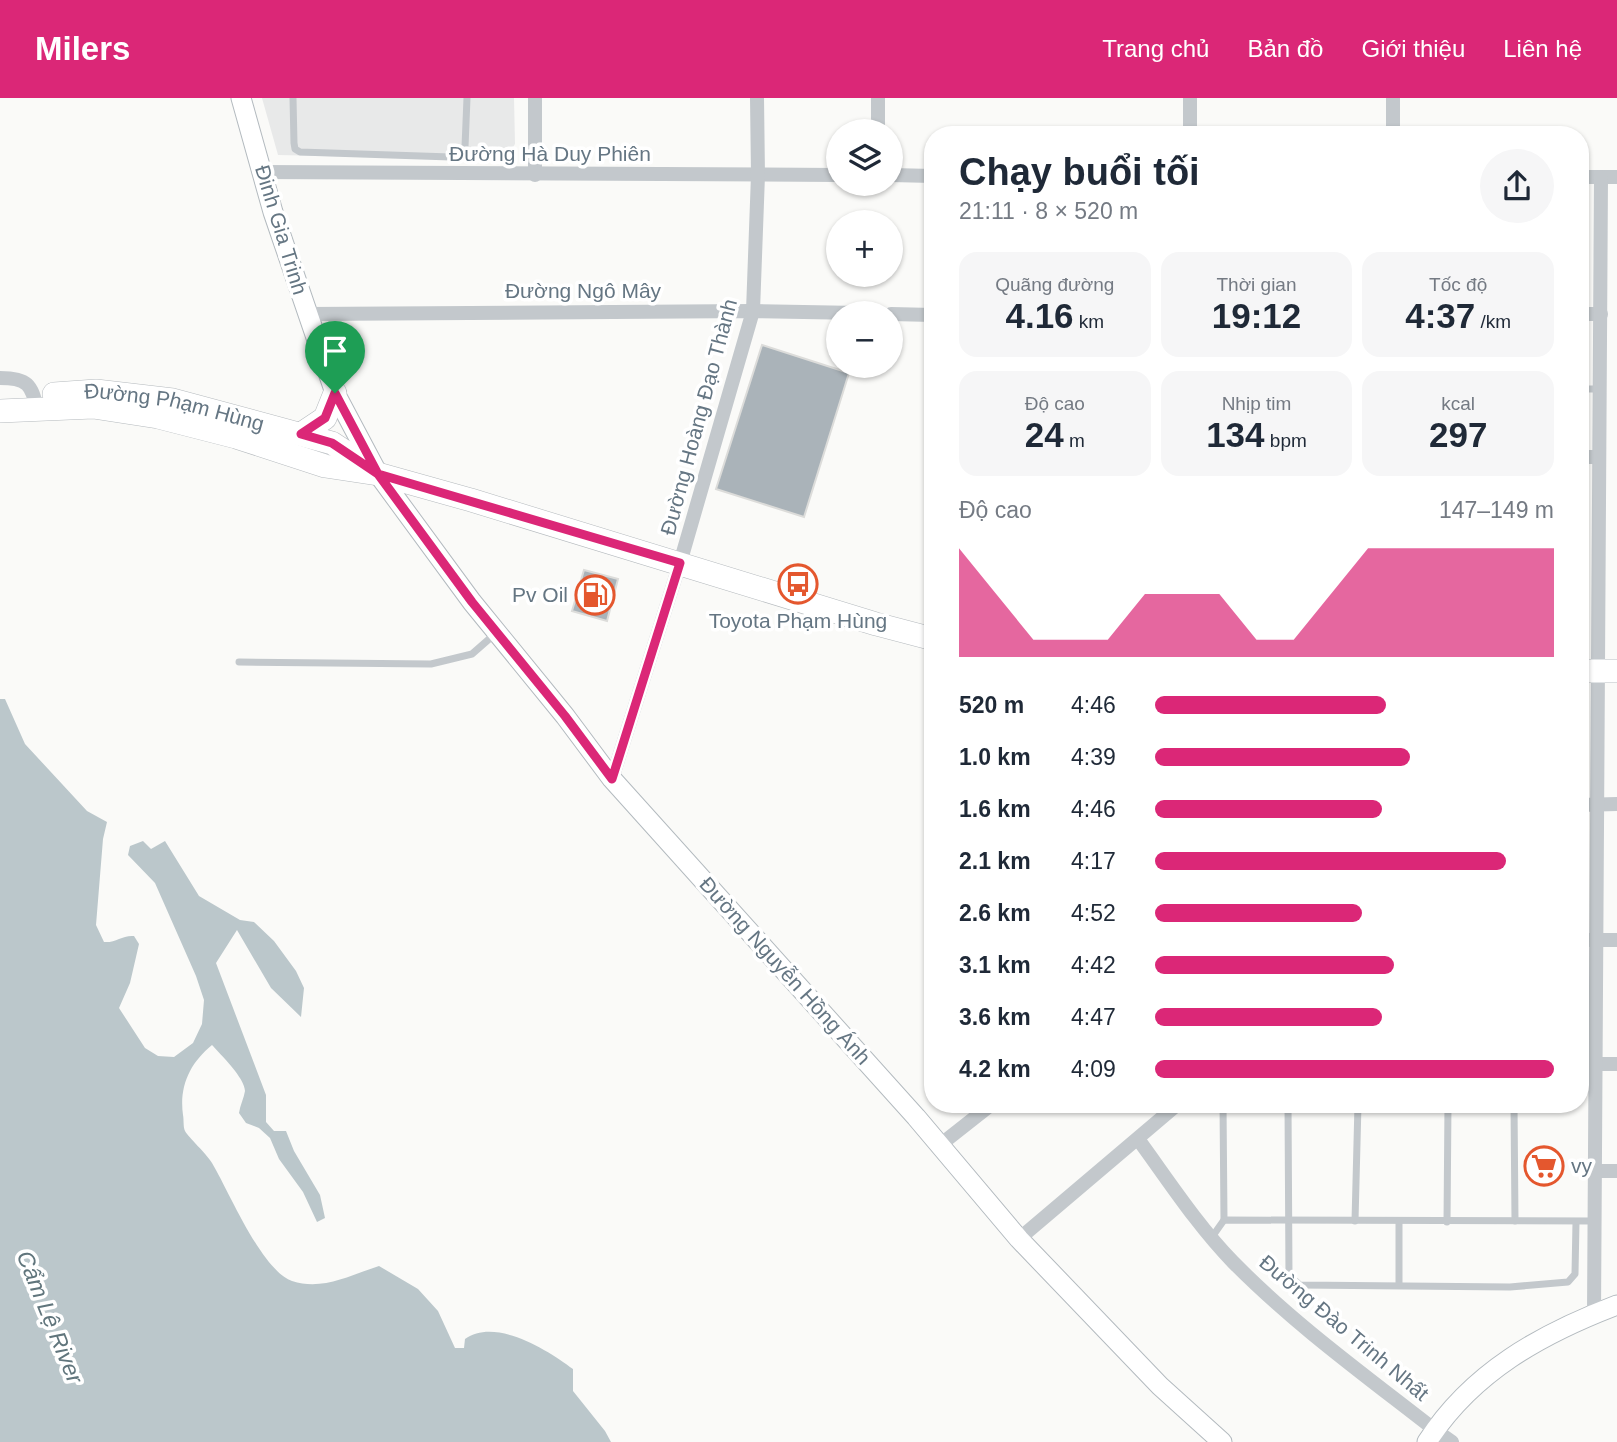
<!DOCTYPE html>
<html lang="vi">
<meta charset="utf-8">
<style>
body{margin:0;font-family:Arial,sans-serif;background:#f6f6f7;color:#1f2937;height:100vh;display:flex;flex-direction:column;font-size:26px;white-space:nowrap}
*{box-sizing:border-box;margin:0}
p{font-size:23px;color:#747a83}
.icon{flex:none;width:38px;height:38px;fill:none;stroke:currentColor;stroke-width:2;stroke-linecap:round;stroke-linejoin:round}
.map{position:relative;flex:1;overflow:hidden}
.panel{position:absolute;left:924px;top:28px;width:665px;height:987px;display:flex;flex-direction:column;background:#fff;border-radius:28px;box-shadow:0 2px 5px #0004}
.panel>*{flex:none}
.tools{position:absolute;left:826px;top:21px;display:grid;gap:14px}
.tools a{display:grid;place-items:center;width:77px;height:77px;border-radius:50%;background:#fff;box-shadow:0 2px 5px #0004;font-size:35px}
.pin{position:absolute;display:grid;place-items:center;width:60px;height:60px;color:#fff;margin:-72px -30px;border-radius:50% 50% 50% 0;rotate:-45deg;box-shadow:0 0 7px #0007}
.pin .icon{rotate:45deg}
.round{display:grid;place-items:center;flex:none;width:74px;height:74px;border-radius:37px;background:#f6f6f7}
.headline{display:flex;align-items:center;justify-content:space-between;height:119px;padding:0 35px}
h1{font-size:38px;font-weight:600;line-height:52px}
.stats{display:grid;grid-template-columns:repeat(3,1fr);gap:10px;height:119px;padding:7px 35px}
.stats div{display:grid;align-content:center;border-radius:18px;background:#f6f6f7;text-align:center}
.stats b{font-size:35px;font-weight:600}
.stats small{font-size:19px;font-weight:400}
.stats p{font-size:19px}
.chart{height:196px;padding:14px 35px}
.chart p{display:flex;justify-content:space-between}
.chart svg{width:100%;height:126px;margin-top:7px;fill:#db2777;opacity:.7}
ul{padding:0 35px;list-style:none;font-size:23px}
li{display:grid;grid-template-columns:112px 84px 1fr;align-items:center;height:52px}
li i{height:18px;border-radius:9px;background:#db2777}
header{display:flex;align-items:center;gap:42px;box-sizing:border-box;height:98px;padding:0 35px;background:#db2777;color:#fff}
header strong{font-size:33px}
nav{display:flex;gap:38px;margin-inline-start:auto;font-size:24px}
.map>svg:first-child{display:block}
</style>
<header>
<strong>Milers</strong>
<nav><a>Trang chủ</a><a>Bản đồ</a><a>Giới thiệu</a><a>Liên hệ</a></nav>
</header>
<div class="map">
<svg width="1617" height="1344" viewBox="0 0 1617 1344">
<rect width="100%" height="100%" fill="#fafaf8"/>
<!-- built -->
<path fill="#e8e9e9" d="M262,0H514L515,46L505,62L278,57Z"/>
<!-- water -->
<path fill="#bbc7cb" d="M0,601H5L25,646L87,713L107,724L103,741L96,827L104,844C116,845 122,837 134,838L139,846L130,885L119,910L145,950L158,958L174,959L193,945L202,926L204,902L196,878L155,785L128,757L130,748L143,743L151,751L165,743L199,798L240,822L254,824L274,843L296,873L304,890L301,919L271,890L237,832L216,865L266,997V1024L274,1033H286L294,1053L320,1097L325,1120L317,1124L303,1094L279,1061L270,1040L259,1030L246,1025L239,1015C240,1007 244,1000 245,993C245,980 220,956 212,947C190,965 179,988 183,1017C184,1021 183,1029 185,1033C189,1040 206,1055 212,1065C229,1093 261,1172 292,1183C323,1193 350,1177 379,1168L418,1191L438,1213L455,1250H464L465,1241C495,1219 548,1252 573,1271V1293L605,1333L611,1344H0Z"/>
<!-- building -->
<g fill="#aab3b9" stroke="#dcdcda" stroke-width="2">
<path d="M762,247L849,275L804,419L716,391Z"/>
<path d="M584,472L618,481L607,523L572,513Z"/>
</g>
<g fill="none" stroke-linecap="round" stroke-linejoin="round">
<!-- secondary casing -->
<g stroke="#b3babf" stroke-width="21">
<g id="secondary">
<path d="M241,0L273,114L335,295L378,376L472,504L565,618L612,681L916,1019L1019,1141L1160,1288L1222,1344"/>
<path d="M1427,1344C1472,1274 1541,1236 1617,1207"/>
</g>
</g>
<!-- primary casing -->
<g stroke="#b5babe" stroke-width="24">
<g id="primary">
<path id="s1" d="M54,296L96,293L173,302L332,345L373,372"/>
<path d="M0,313L93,309L158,319L236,339L325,368L378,376L471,402L876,526L933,541"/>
<path d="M301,336L325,320L335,295"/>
<path d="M1580,573H1617"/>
</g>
</g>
<!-- lane -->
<g stroke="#c3c8cc" stroke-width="7">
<path d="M293,0L294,45L295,51L300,54L451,59L457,58L465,49L467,0"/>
<path d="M1580,291H1599"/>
<path d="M239,564L431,566L472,556L496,535"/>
<path d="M1223,1006L1224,1122"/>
<path d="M1288,1006L1289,1177L1300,1187L1510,1189L1568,1184L1575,1176L1576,1124"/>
<path d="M1514,1006L1515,1123"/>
<path d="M1355,1123L1358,1006"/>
<path d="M1447,1124L1448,1006"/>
<path d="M1212,1139L1224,1122L1594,1123"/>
<path d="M1399,1187V1123"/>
</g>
<!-- street -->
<g stroke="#c3c8cc" stroke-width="14">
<path d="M535,0V77"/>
<path d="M878,0V33"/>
<path d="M1190,0V37"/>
<path d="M1393,37V0"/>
<path d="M262,74L838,77"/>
<path d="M891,77L933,78"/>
<path d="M1580,79H1617"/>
<path d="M308,216L753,213L859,215"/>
<path d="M891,216L933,217"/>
<path d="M1580,216H1601"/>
<path d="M0,280C27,280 32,286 37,312"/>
<path d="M1580,359H1599"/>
<path d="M612,681L680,465L753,213L758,77L757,0"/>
<path d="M1580,707L1617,706"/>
<path d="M1580,842H1617"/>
<path d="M1580,966H1617"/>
<path d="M1138,1041C1168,1082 1197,1127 1233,1164C1294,1226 1366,1278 1435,1332L1452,1344"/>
<path d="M940,1047L992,1006"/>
<path d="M1595,1073H1617"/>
<path d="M1019,1141L1178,1006"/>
<path d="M1594,1216L1601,79"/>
</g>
<!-- secondary -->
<use href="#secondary" stroke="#fff" stroke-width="19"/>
<!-- primary -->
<use href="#primary" stroke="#fff" stroke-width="23"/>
</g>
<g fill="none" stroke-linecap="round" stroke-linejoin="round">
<!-- route casing -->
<g stroke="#fff" stroke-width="14">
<path id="route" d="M335,295L325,320L301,336L332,345L378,376L472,504L565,618L612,681L680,465L378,376L335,295"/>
</g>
<!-- route -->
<use href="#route" stroke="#db2777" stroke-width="9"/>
</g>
<!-- icons -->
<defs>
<g id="bus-ring" transform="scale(2.0125)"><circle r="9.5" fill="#fff" stroke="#e4572e" stroke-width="1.5"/><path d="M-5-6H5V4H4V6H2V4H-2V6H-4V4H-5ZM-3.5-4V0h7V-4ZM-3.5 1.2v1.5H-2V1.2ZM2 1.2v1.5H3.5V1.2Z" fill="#e4572e"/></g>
<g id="fuel-ring" transform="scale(2.0125)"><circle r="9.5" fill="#fff" stroke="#e4572e" stroke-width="1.5"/><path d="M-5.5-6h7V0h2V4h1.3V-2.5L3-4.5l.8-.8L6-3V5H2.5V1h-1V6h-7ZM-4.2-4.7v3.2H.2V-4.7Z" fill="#e4572e"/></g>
<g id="supermarket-ring" transform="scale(2.0125)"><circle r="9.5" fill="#fff" stroke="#e4572e" stroke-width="1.5"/><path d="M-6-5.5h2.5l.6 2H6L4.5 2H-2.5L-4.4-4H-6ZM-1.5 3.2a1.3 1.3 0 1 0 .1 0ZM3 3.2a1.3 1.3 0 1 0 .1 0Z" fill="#e4572e"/></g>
</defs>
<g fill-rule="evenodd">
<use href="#bus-ring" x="798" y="486"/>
<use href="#fuel-ring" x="595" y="497"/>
<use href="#supermarket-ring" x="1544" y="1068"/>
</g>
<g text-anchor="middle" stroke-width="7" stroke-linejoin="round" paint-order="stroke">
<!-- street labels -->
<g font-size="21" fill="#657683" stroke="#fff">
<text x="550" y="63">Đường Hà Duy Phiên</text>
<text transform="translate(281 132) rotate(73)" y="7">Đinh Gia Trinh</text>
<text x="583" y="200">Đường Ngô Mây</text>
<text dy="7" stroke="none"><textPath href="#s1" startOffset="122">Đường Phạm Hùng</textPath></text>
<text transform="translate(699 319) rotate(-75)" y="7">Đường Hoàng Đạo Thành</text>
<text transform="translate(785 873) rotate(48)" y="7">Đường Nguyễn Hồng Ánh</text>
<text transform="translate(1344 1230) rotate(40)" y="7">Đường Đào Trinh Nhất</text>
</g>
<!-- poi labels -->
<g font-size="21" fill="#657683" stroke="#fff" text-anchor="end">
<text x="568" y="504">Pv Oil</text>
<text x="798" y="530" text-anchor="middle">Toyota Phạm Hùng</text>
<text x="1571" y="1075" text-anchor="start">vy</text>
</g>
<!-- water labels -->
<g font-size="23" font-style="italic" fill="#60757c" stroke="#fff">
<text transform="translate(50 1219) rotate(68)" y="8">Cẩm Lệ River</text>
</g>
</g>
</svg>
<div class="tools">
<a><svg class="icon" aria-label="layers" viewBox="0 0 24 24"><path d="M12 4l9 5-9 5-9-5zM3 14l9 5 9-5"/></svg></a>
<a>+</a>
<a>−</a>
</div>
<div class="pin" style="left:335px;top:295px;background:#1e9e55"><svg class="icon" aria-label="arrive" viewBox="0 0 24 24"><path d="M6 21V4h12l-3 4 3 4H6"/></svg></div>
<section class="panel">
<div class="headline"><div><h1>Chạy buổi tối</h1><p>21:11 · 8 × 520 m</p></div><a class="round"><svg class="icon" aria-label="share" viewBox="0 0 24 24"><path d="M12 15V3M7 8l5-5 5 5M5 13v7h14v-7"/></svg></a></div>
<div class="stats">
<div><p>Quãng đường</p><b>4.16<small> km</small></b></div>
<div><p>Thời gian</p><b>19:12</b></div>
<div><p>Tốc độ</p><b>4:37<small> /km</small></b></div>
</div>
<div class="stats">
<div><p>Độ cao</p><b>24<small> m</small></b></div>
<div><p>Nhịp tim</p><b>134<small> bpm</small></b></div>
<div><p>kcal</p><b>297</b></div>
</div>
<div class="chart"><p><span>Độ cao</span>147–149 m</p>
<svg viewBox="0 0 160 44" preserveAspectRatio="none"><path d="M0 44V6L10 22L20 38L30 38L40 38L50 22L60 22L70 22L80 38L90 38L100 22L110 6L120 6L130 6L140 6L150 6L160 6V44z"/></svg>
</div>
<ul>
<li><b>520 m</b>4:46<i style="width:58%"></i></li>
<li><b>1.0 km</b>4:39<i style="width:64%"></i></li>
<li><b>1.6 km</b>4:46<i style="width:57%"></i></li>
<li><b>2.1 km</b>4:17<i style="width:88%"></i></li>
<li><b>2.6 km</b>4:52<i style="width:52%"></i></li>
<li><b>3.1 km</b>4:42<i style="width:60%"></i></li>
<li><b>3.6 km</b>4:47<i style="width:57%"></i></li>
<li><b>4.2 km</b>4:09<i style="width:100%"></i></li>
</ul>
</section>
</div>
